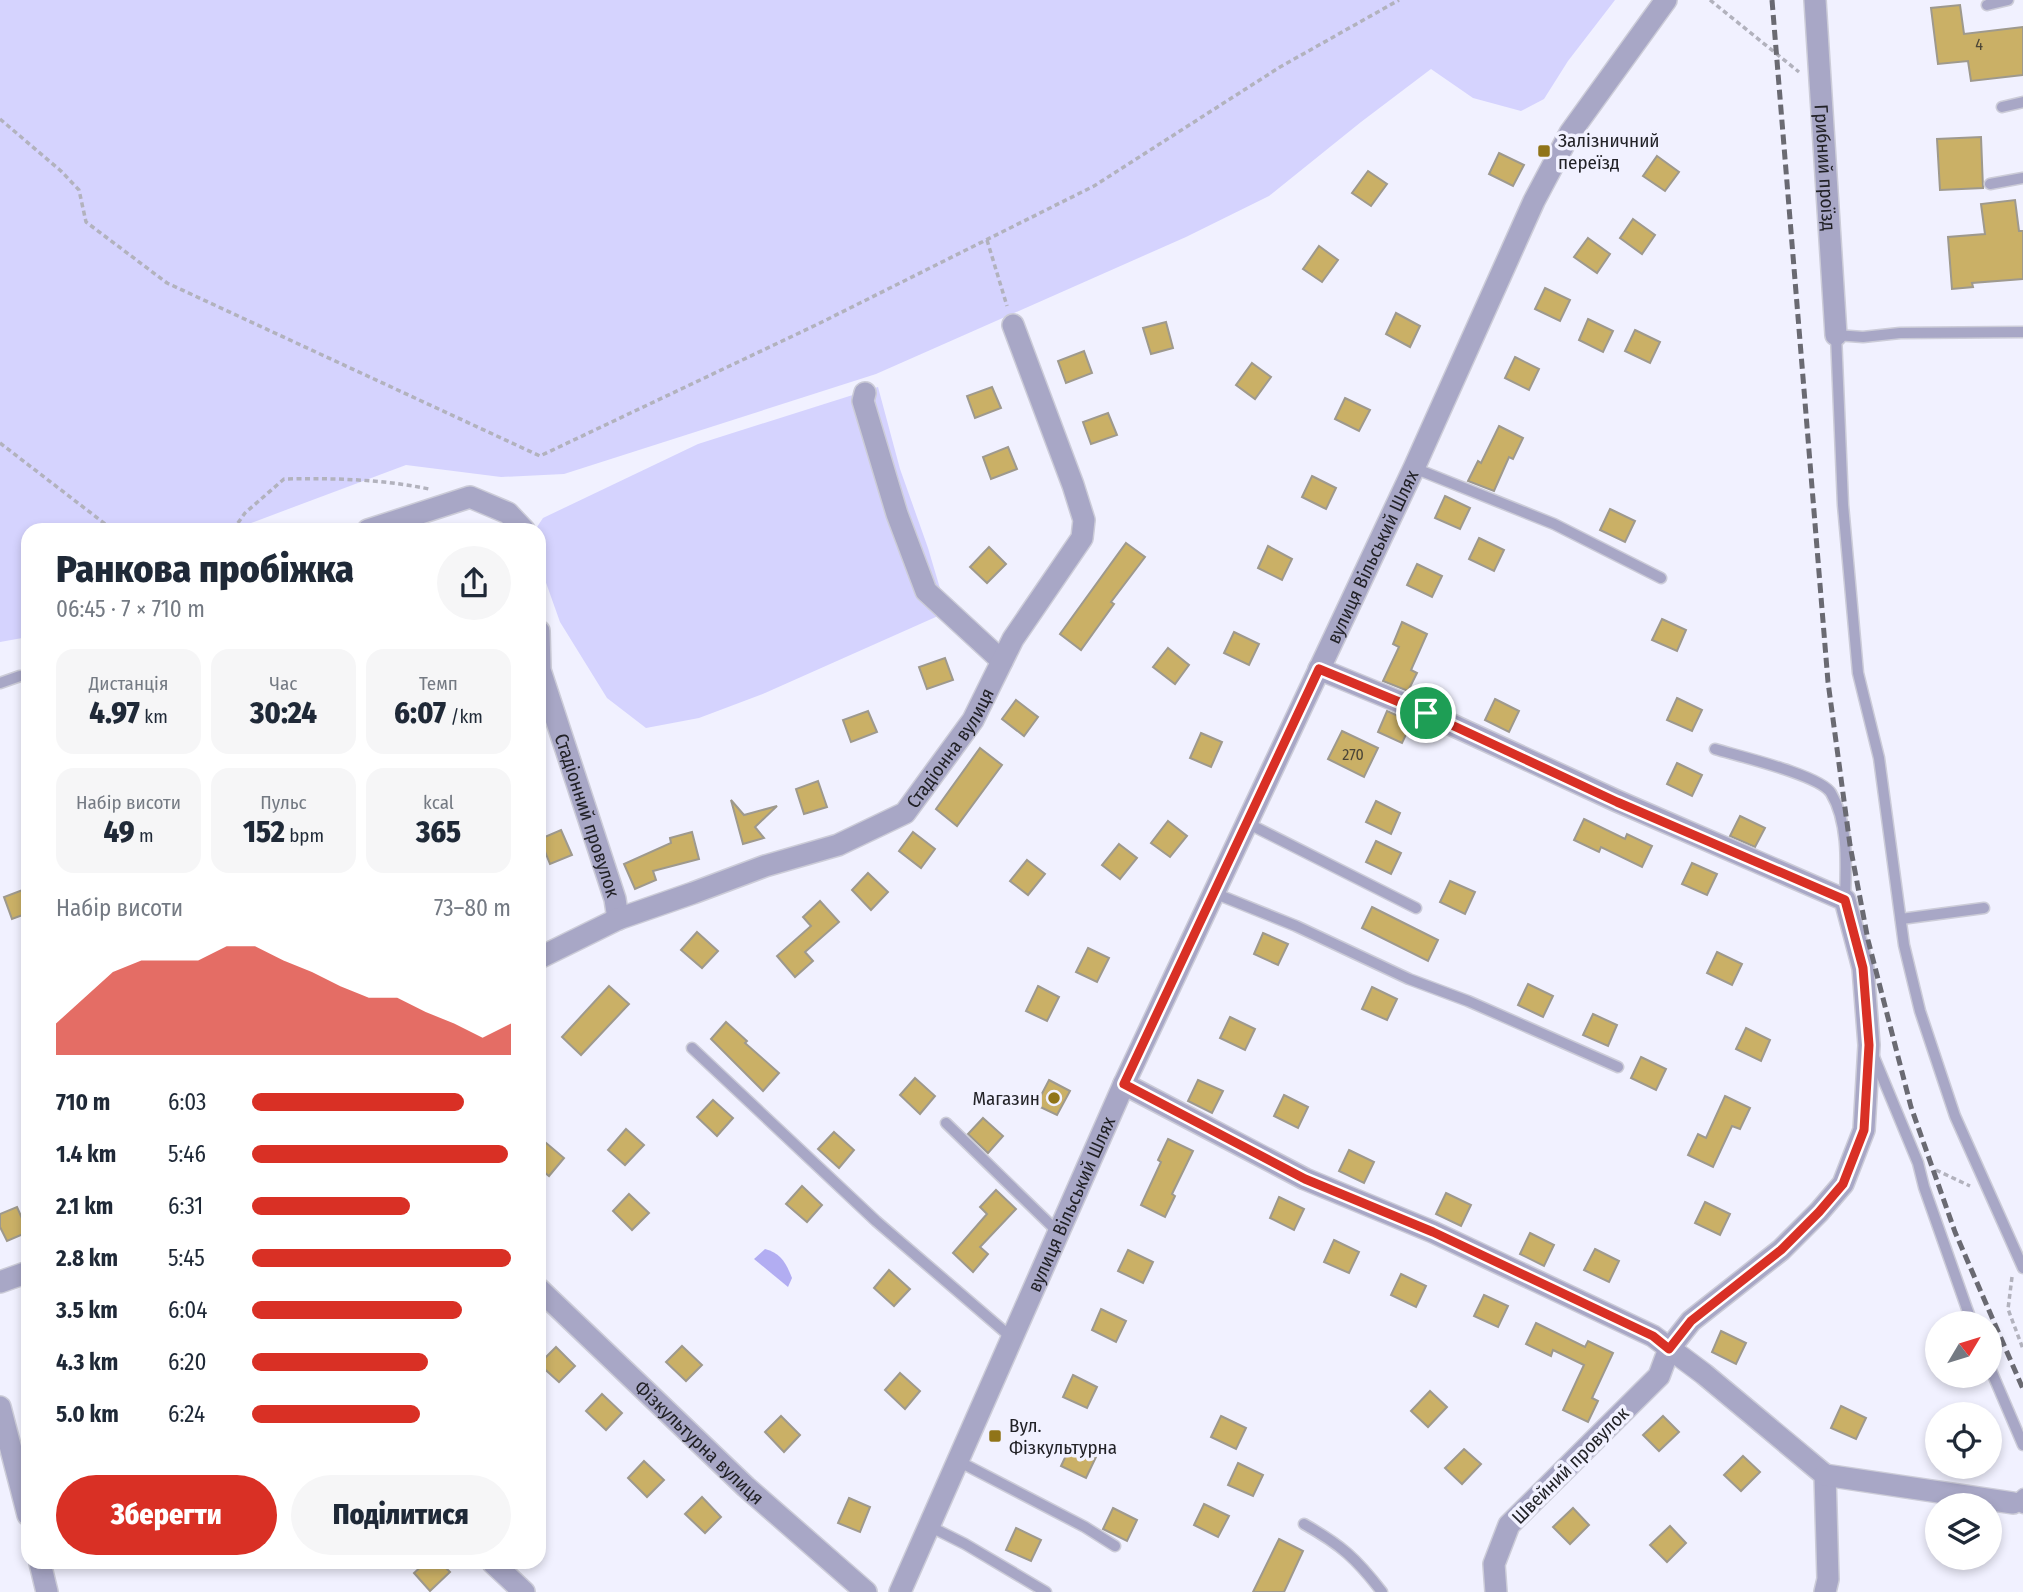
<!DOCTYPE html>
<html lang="uk">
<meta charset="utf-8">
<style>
body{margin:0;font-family:"Fira Sans Condensed",sans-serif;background:#f6f6f7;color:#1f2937;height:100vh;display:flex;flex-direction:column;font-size:26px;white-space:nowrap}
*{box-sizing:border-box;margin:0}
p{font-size:23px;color:#747a83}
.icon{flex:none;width:38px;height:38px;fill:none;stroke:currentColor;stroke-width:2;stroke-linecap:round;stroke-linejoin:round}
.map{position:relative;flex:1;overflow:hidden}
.details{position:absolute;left:21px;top:523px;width:525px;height:1046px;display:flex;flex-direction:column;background:#fff;border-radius:21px;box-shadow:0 4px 10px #0003}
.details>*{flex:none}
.needle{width:46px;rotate:52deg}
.buttons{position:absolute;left:1925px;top:1311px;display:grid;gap:14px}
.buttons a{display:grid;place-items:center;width:77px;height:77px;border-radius:50%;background:#fff;box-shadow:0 4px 10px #0003;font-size:35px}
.pin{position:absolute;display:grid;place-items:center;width:60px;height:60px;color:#fff;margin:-30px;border:4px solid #fff;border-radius:50%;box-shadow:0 2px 7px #0007}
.round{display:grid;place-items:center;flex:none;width:74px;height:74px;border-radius:37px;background:#f6f6f7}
.summary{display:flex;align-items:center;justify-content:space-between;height:119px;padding:0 35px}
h1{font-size:38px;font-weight:800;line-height:52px}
.stats{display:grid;grid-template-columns:repeat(3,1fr);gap:10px;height:119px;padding:7px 35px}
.stats div{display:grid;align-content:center;border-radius:18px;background:#f6f6f7;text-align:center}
.stats b{font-size:30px;font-weight:800}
.stats small{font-size:19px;font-weight:400}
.stats p{font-size:19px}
.chart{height:196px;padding:14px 35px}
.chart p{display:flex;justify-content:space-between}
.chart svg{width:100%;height:126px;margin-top:7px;fill:#d93025;opacity:.7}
.action{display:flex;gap:14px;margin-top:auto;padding:14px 35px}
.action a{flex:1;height:80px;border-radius:42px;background:#d93025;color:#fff;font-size:28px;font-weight:800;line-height:80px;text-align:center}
.action a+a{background:#f6f6f7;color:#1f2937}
ul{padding:0 35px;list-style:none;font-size:23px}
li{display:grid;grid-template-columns:112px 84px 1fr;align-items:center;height:52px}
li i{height:18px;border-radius:9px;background:#d93025}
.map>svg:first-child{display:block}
</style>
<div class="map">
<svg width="2023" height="1592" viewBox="0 0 2023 1592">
<rect width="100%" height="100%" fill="#f1f1ff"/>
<!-- green -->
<g fill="#d5d3fe">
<path d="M0,0H1615L1568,61L1544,99L1521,111L1473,98L1431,69L1361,122L1269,196L1186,237L876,374L564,474L501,477L406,465L251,523L245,530H28V637L0,642Z"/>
<path d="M878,387L900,469L928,548L947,612L765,693L699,718L646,728L607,698L560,622L539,563V530H535L543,518L698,444Z"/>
</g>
<!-- water -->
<path fill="#b2adf2" d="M765,1249C781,1253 786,1263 792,1278L788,1287L754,1259Z"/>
<!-- building -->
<g fill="#cab066" stroke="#9e998d" stroke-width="2">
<path d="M1960,5L1964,34L2023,27V75L1971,81L1968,61L1938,64L1931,8Z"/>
<path d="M1981,137L1983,188L1940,190L1937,139Z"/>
<path d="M1499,153L1524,165L1513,186L1489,174Z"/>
<path d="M1657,156L1679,172L1665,191L1643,176Z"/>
<path d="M1368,171L1387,184L1371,206L1352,193Z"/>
<path d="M2015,200L2019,231H2023V279L1972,283L1973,287L1952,289L1948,237L1985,234L1981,204Z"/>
<path d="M1633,219L1655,235L1642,254L1620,238Z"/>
<path d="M1588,238L1610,254L1597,273L1574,257Z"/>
<path d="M1319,246L1338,260L1322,282L1303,269Z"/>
<path d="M1545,288L1570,300L1560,321L1535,309Z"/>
<path d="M1396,313L1420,326L1410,347L1386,334Z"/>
<path d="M1588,319L1613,331L1603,352L1579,340Z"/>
<path d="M1166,322L1173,348L1151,354L1143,328Z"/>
<path d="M1635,330L1660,342L1650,363L1625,351Z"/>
<path d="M1084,351L1092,373L1066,383L1058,361Z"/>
<path d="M1515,357L1539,369L1529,390L1505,378Z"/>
<path d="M1252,363L1271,377L1255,399L1236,385Z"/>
<path d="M992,387L1001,408L975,418L967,396Z"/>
<path d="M1345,398L1370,410L1359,431L1335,419Z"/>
<path d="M1108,413L1117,435L1091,444L1083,422Z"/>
<path d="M1499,426L1523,438L1513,459L1509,457L1494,491L1468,481L1478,461L1481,463Z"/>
<path d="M1008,447L1017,469L991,479L983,457Z"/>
<path d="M1312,476L1336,488L1326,509L1302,497Z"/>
<path d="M1445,496L1470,508L1460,529L1435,518Z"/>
<path d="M1610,509L1635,521L1625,542L1600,530Z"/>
<path d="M1479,538L1504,550L1494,571L1469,559Z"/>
<path d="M1126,543L1145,557L1111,602L1114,604L1081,650L1060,634Z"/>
<path d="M1268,546L1292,559L1282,580L1258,568Z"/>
<path d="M989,547L1006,564L987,583L970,567Z"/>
<path d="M1417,564L1442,576L1432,597L1407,585Z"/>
<path d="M1662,619L1686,630L1677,651L1652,640Z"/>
<path d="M1402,622L1427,634L1411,670L1417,673L1408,691L1383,681L1399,647L1393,644Z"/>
<path d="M1234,632L1259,644L1249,665L1224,653Z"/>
<path d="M1168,648L1189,665L1175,684L1153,667Z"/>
<path d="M945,658L953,680L927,689L919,667Z"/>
<path d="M1677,698L1702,710L1692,731L1667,720Z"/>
<path d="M1495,699L1519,711L1509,732L1485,720Z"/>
<path d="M1016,700L1038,717L1024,736L1002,719Z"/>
<path d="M868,711L877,732L851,742L843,720Z"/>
<path d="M1387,711L1412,722L1402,743L1378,732Z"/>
<path d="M1342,731L1378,748L1364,777L1328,759Z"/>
<path d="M1201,733L1222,742L1211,767L1190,758Z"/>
<path d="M980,748L1002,765L957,826L936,809Z"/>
<path d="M1677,763L1702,775L1692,796L1667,784Z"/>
<path d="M818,781L827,807L804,814L796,789Z"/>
<path d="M731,800L744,815L777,806L755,827L764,838L743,844Z"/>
<path d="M1376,801L1400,813L1391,834L1366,822Z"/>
<path d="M1740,816L1765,828L1755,847L1730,836Z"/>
<path d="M1584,819L1625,839L1627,834L1652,846L1642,867L1601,847L1599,852L1574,840Z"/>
<path d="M1168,821L1187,836L1170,857L1151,843Z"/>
<path d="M561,830L572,855L550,864L540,839Z"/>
<path d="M692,832L699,859L653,871L656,880L635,889L624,864L671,843L670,838Z"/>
<path d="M913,832L935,849L921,868L899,851Z"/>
<path d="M1376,841L1401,853L1391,874L1366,862Z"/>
<path d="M1119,844L1137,858L1120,879L1102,865Z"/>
<path d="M1027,860L1045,874L1028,895L1010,881Z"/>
<path d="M1692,863L1717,874L1707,895L1682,884Z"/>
<path d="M868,873L888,892L871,910L852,890Z"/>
<path d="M1450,881L1475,892L1465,914L1440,902Z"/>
<path d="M28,888V913L12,919L4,897Z"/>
<path d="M820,901L839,922L805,952L813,961L795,977L777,956L811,926L803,917Z"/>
<path d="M1372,907L1438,940L1428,961L1362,928Z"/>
<path d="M697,932L718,951L702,968L681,950Z"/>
<path d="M1263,933L1288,944L1278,965L1254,954Z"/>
<path d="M1088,948L1109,958L1097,982L1076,972Z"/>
<path d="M1717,952L1742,964L1732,985L1707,973Z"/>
<path d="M1528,984L1553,996L1543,1017L1518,1005Z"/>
<path d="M609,986L629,1004L581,1055L562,1037Z"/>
<path d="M1038,986L1059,997L1047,1021L1026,1011Z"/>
<path d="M1372,987L1397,999L1387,1020L1362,1009Z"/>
<path d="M1593,1014L1617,1025L1608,1046L1583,1035Z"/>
<path d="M1230,1017L1255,1029L1245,1050L1220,1038Z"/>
<path d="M726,1022L747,1041L745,1043L779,1073L763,1091L711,1039Z"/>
<path d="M1746,1028L1770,1040L1761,1061L1736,1049Z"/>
<path d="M1641,1057L1666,1069L1656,1090L1631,1078Z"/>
<path d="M915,1078L935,1096L920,1114L900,1095Z"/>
<path d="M1049,1080L1070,1091L1057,1115L1036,1105Z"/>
<path d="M1198,1080L1223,1091L1212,1113L1188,1101Z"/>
<path d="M1284,1095L1308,1107L1298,1128L1274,1116Z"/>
<path d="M1725,1096L1750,1108L1740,1129L1732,1126L1713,1167L1688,1155L1698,1134L1706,1138Z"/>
<path d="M713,1100L733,1118L717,1136L697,1117Z"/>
<path d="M983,1118L1003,1136L988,1153L968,1134Z"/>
<path d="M626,1129L644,1145L625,1165L608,1150Z"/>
<path d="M834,1132L854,1150L839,1168L818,1149Z"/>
<path d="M539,1137L564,1158L549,1176L539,1168Z"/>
<path d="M1168,1139L1193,1151L1172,1194L1175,1196L1165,1217L1141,1205L1161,1162L1158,1160Z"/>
<path d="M1349,1150L1374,1162L1364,1183L1339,1171Z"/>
<path d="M802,1186L822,1205L807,1222L786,1204Z"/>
<path d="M996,1190L1016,1209L980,1247L988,1254L973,1272L953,1253L987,1214L980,1207Z"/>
<path d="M1446,1193L1471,1205L1461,1226L1436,1214Z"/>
<path d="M629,1194L649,1213L632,1230L613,1211Z"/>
<path d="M1279,1197L1304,1209L1294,1230L1270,1218Z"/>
<path d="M1705,1202L1730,1214L1720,1235L1695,1223Z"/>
<path d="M17,1207L28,1232L7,1241L0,1227V1214Z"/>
<path d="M1530,1233L1554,1245L1544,1266L1520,1254Z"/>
<path d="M1334,1240L1359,1252L1349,1273L1324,1262Z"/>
<path d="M1595,1249L1619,1261L1609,1282L1584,1270Z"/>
<path d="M1128,1250L1153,1262L1143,1283L1118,1271Z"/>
<path d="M889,1270L910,1289L894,1306L874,1288Z"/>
<path d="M1401,1274L1426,1286L1416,1307L1391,1295Z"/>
<path d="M1484,1295L1508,1306L1498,1327L1474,1316Z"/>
<path d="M1101,1309L1126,1321L1116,1342L1092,1330Z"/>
<path d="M1536,1323L1585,1347L1588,1341L1613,1353L1592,1398L1598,1401L1588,1422L1563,1410L1584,1365L1553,1350L1551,1356L1526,1344Z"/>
<path d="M1721,1331L1746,1343L1736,1364L1712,1352Z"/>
<path d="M682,1346L702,1365L686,1381L666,1362Z"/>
<path d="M556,1347L575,1366L559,1382L539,1364Z"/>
<path d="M900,1373L920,1391L905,1409L885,1390Z"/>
<path d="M1073,1375L1097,1387L1087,1408L1063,1397Z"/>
<path d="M1430,1391L1447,1407L1428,1427L1411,1411Z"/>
<path d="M602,1394L622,1413L606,1430L586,1411Z"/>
<path d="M1841,1406L1866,1418L1856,1439L1831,1428Z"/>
<path d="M781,1416L800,1435L784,1452L765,1432Z"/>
<path d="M1221,1416L1246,1428L1236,1449L1211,1437Z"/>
<path d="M1663,1416L1679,1432L1659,1451L1643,1435Z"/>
<path d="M1071,1445L1096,1457L1086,1478L1061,1466Z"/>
<path d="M1464,1449L1481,1464L1462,1484L1445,1468Z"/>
<path d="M1743,1456L1760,1472L1741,1491L1724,1475Z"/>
<path d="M644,1461L664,1480L647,1497L628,1478Z"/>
<path d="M1238,1463L1263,1475L1253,1496L1228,1485Z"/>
<path d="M702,1497L721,1517L705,1533L685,1514Z"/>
<path d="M849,1498L870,1507L860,1532L838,1523Z"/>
<path d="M1204,1504L1229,1516L1218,1537L1194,1525Z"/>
<path d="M1113,1508L1137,1520L1127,1541L1103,1529Z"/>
<path d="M1573,1508L1589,1525L1570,1544L1553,1527Z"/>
<path d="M1670,1526L1686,1543L1667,1562L1650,1545Z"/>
<path d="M1016,1528L1041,1540L1031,1561L1006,1550Z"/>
<path d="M1279,1539L1303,1551L1284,1592H1253Z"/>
<path d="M425,1563H441L450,1572L430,1591L414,1573Z"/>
</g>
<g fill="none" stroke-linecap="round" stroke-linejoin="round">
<!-- service casing -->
<g stroke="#ccccd8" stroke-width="13">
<g id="service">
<path d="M1987,5L2008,0"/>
<path d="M2002,107L2023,102"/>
<path d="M1990,184L2023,178"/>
<path d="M2023,332L1900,333L1863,337L1836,335L1843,505L1858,673L1879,758L1904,945L1920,1011L1955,1116L2023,1268"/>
<path d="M1414,468L1554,524L1661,578"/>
<path d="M0,683L20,676"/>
<path d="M1715,749C1738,756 1820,775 1831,793C1849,823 1846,866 1845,900"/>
<path d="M1247,823L1416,908"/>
<path d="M1214,893L1296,926L1409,979L1468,1001L1618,1067"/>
<path d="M1901,919L1984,908"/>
<path d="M692,1048L876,1221L1012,1338"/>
<path d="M1874,1057L1918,1163L1924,1187L1972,1323"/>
<path d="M946,1123L1058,1232"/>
<path d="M1990,1368L2023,1445"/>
<path d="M958,1461L1085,1527L1115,1546"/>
<path d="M2023,1494L2013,1503L2023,1508"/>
<path d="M1304,1524C1341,1545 1356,1558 1382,1592"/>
<path d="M929,1526L965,1544L1046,1592"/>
</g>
</g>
<!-- minor casing -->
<g stroke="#ccccd8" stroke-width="24">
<g id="minor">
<path id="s1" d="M1815,0L1836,335"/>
<path d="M865,393L863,401L897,514L926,591L1002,661"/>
<path d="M368,530L470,497L508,513L524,530"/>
<path id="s2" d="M539,631L540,670L615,899L618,919"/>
<path d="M1319,669L1426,713L1617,801L1845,900L1863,968L1869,1045L1864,1130L1843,1184L1819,1212L1781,1250L1691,1321L1669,1349L1659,1376L1509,1525L1494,1564L1496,1592"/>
<path id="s3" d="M539,958L618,919L693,893L765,866L838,845L905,813L973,720L1013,639L1082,538L1084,520L1073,485L1013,325"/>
<path d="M1124,1084L1305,1179L1433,1232L1653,1336L1704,1374L1825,1475L1828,1579L1825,1592"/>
<path d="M0,1282L28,1272"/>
<path id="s4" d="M539,1289L746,1487L866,1592"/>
<path d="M0,1407L28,1515"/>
<path d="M1825,1475L2013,1503"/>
<path d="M40,1563L47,1592"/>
<path d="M493,1563L524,1592"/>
</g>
</g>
<!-- tertiary casing -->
<g stroke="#ccccd8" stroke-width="24">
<g id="tertiary">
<path id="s5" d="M900,1592L1124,1084L1414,468L1534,201L1570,133L1666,0"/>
</g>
</g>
<!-- path -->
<g stroke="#b2b2bd" stroke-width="3.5" stroke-dasharray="5 3.5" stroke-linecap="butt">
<path d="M1710,0L1799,72"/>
<path d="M0,119L61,171L79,190L86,222L167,283L540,456L818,324L1094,186L1280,67L1399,0"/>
<path d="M987,240L1007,306"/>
<path d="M0,443L113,530"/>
<path d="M233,530L245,513L284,479C333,478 380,479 429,489"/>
<path d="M1936,1170L1970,1186"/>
<path d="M2012,1277L2008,1309L2023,1349"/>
</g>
<!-- service -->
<use href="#service" stroke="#a8a7c6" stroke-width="10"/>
<!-- minor -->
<use href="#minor" stroke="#a8a7c6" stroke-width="21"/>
<!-- tertiary -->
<use href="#tertiary" stroke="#a8a7c6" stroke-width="21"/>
<!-- rail -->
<path stroke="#6a6a72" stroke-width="5" stroke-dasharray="10 5" stroke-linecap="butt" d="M1772,0L1828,682L1850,845L1868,940L1911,1107L1955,1232L2023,1389"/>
</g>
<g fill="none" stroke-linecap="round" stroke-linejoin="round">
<!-- route casing -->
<g stroke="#fff" stroke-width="14">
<path id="route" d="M1319,669L1426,713L1617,802L1845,900L1863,968L1869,1045L1864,1130L1843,1184L1819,1212L1781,1250L1691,1321L1669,1349L1653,1336L1433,1232L1305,1179L1124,1084Z"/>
</g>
<!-- route -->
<use href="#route" stroke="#d93025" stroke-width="9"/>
</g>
<!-- markers -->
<g fill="#907419" stroke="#f1f1ff" stroke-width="2.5">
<rect x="1537" y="144" width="14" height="14" rx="3.5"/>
<circle cx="1054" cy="1098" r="7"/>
<rect x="988" y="1429" width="14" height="14" rx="3.5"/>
</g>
<g text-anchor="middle" stroke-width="7" stroke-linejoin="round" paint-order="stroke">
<!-- number labels -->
<g font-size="16" fill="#4c4637">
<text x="1979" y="50">4</text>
<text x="1353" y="760">270</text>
</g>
<!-- poi labels -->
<g font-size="19" fill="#222227" stroke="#f1f1ff" text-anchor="start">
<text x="1558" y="147">Залізничний<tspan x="1558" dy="22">переїзд</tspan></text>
<text x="1040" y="1105" text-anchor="end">Магазин</text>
<text x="1009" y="1432">Вул.<tspan x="1009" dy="22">Фізкультурна</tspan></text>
</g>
<!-- street labels -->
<g font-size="19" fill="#222227" stroke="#f1f1ff">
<text dy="7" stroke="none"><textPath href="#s1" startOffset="168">Грибний проїзд</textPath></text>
<text dy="7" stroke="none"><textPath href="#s5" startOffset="1138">вулиця Вільський Шлях</textPath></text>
<text dy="7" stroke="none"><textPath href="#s3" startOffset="474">Стадіонна вулиця</textPath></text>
<text dy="7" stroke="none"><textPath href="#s2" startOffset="192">Стадіонний провулок</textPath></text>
<text dy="7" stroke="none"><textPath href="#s5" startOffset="424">вулиця Вільський Шлях</textPath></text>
<text dy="7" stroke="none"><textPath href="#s4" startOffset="222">Фізкультурна вулиця</textPath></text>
<text transform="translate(1570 1465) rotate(-45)" y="7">Швейний провулок</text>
</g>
</g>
</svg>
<div class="buttons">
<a><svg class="needle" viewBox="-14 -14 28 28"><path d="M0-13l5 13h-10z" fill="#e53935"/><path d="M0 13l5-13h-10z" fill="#747a83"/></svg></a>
<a><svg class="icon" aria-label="locate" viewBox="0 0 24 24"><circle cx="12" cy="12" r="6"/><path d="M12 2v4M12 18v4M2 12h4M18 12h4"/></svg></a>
<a><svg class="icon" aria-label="layers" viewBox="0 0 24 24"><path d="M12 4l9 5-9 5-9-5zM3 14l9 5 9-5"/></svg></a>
</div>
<div class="pin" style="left:1426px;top:713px;background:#1e9e55"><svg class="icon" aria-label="arrive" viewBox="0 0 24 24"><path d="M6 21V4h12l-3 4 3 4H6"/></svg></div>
<section class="details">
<div class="summary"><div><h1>Ранкова пробіжка</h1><p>06:45 · 7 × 710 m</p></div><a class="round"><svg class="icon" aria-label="share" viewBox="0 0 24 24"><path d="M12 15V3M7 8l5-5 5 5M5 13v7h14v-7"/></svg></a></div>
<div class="stats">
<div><p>Дистанція</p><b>4.97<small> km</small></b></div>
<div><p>Час</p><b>30:24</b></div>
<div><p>Темп</p><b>6:07<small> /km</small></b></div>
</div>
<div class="stats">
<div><p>Набір висоти</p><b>49<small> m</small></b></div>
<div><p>Пульс</p><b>152<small> bpm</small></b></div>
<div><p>kcal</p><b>365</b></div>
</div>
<div class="chart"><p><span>Набір висоти</span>73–80 m</p>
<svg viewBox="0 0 160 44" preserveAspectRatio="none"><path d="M0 44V33L10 24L20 15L30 11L40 11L50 11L60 6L70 6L80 11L90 15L100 20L110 24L120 24L130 29L140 33L150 38L160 33V44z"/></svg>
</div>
<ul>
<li><b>710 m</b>6:03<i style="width:82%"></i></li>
<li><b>1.4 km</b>5:46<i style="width:99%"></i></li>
<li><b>2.1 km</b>6:31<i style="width:61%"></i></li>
<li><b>2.8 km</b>5:45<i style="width:100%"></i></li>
<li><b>3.5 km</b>6:04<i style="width:81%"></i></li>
<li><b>4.3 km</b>6:20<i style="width:68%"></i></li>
<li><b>5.0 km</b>6:24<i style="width:65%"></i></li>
</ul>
<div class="action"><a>Зберегти</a><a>Поділитися</a></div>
</section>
</div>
